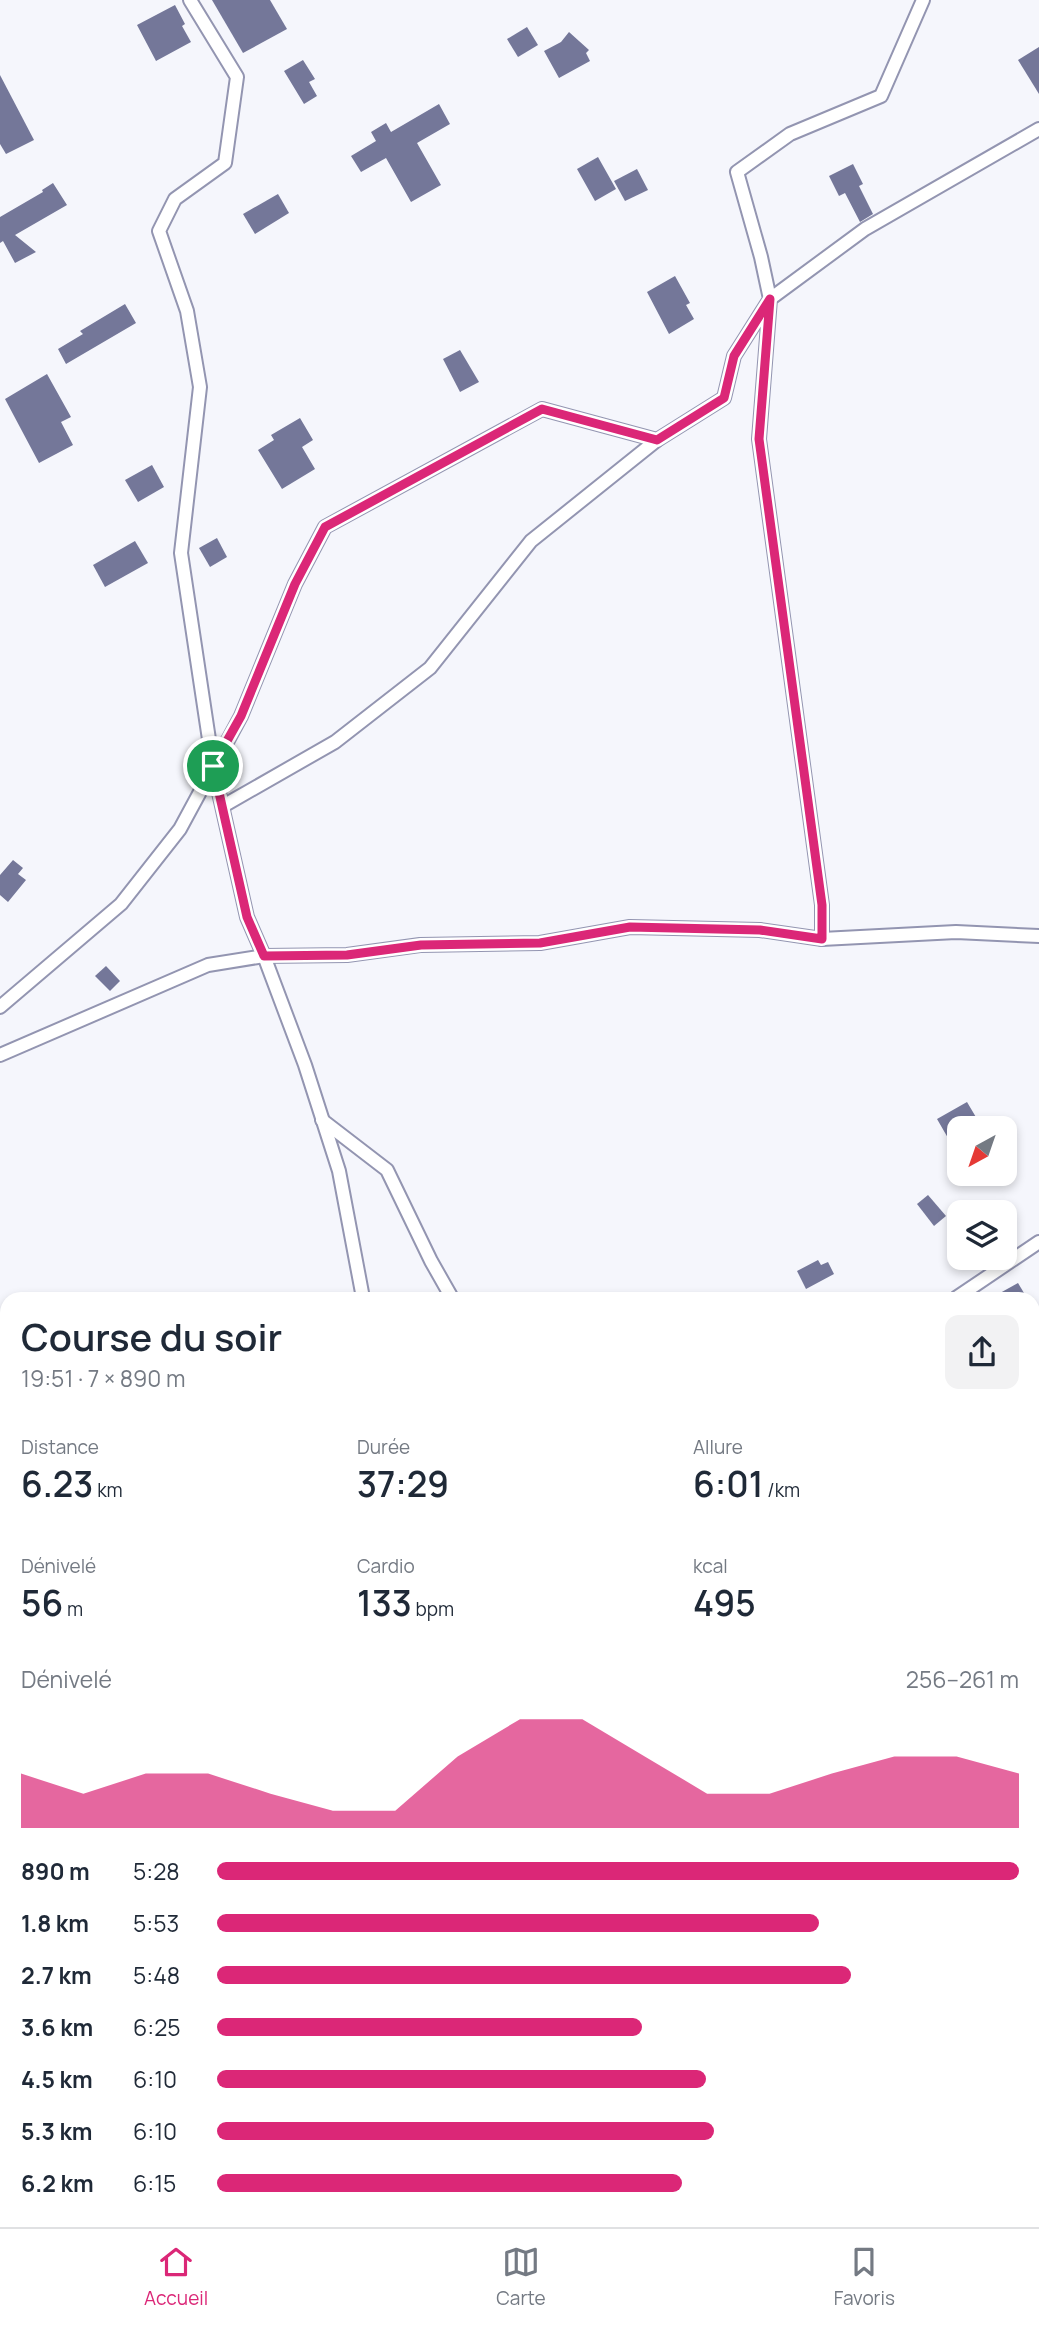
<!DOCTYPE html>
<html lang="fr">
<meta charset="utf-8">
<style>
body{margin:0;font-family:Manrope,sans-serif;background:#f2f2f3;color:#1f2937;height:100vh;display:flex;flex-direction:column;font-size:26px;white-space:nowrap}
*{box-sizing:border-box;margin:0}
p{font-size:23px;color:#747a83}
.icon{flex:none;width:38px;height:38px;fill:none;stroke:currentColor;stroke-width:2;stroke-linecap:round;stroke-linejoin:round}
.map{position:relative;flex:1;overflow:hidden}
.details{position:absolute;left:0px;top:1292px;width:1040px;height:936px;display:flex;flex-direction:column;background:#fff;border-radius:21px 21px 0 0;box-shadow:0 4px 10px #0003}
.details>*{flex:none}
.needle{width:46px;rotate:220deg}
.fabs{position:absolute;left:947px;top:1116px;display:grid;gap:14px}
.fabs a{display:grid;place-items:center;width:70px;height:70px;border-radius:14px;background:#fff;box-shadow:0 4px 10px #0003;font-size:35px}
.pin{position:absolute;display:grid;place-items:center;width:60px;height:60px;color:#fff;margin:-30px;border:4px solid #fff;border-radius:50%;box-shadow:0 2px 7px #0007}
.round{display:grid;place-items:center;flex:none;width:74px;height:74px;border-radius:14px;background:#f2f2f3}
.headline{display:flex;align-items:center;justify-content:space-between;height:119px;padding:0 21px}
h1{font-size:38px;font-weight:600;line-height:52px}
.metrics{display:grid;grid-template-columns:repeat(3,1fr);gap:10px;height:119px;padding:7px 21px}
.metrics div{display:grid;align-content:center}
.metrics b{font-size:35px;font-weight:600}
.metrics small{font-size:19px;font-weight:400}
.metrics p{font-size:19px}
.chart{height:196px;padding:14px 21px}
.chart p{display:flex;justify-content:space-between}
.chart svg{width:100%;height:126px;margin-top:7px;fill:#db2777;opacity:.7}
ul{padding:0 21px;list-style:none;font-size:23px}
li{display:grid;grid-template-columns:112px 84px 1fr;align-items:center;height:52px}
li i{height:18px;border-radius:9px;background:#db2777}
.menu{display:flex;justify-content:space-around;align-items:center;height:98px;border-top:2px solid #e0e1e3;background:#fff;font-size:19px;color:#747a83}
.menu a{display:grid;justify-items:center;gap:4px}
.menu .active{color:#db2777}
.map>svg:first-child{display:block}
</style>
<div class="map">
<svg width="1039" height="2227" viewBox="0 0 1039 2227">
<rect width="100%" height="100%" fill="#f5f6fc"/>
<!-- building -->
<g fill="#747799">
<path d="M212,0H270L287,29L243,53Z"/>
<path d="M175,5L185,24L182,26L191,42L156,61L137,25Z"/>
<path d="M527,27L538,45L518,57L507,39Z"/>
<path d="M569,32L589,50L586,53L590,61L559,78L544,51L561,42Z"/>
<path d="M1039,47V94L1018,60Z"/>
<path d="M303,60L315,79L309,82L317,96L304,104L284,71Z"/>
<path d="M0,75L34,140L6,154L0,144Z"/>
<path d="M439,104L450,124L417,143L441,185L411,202L386,158L361,172L351,156L376,141L371,132L386,123L391,132Z"/>
<path d="M598,157L616,189L595,201L577,169Z"/>
<path d="M853,164L863,184L859,186L873,214L860,222L845,193L839,196L829,176Z"/>
<path d="M637,169L648,190L625,201L614,181Z"/>
<path d="M53,183L67,205L15,235L36,252L15,263L3,241L0,243V217L43,192L42,190Z"/>
<path d="M278,194L289,213L255,234L243,214Z"/>
<path d="M675,276L690,303L686,305L694,319L669,334L647,292Z"/>
<path d="M125,304L136,323L66,364L58,349L83,334L80,331Z"/>
<path d="M460,350L479,382L460,392L443,359Z"/>
<path d="M47,374L71,417L61,422L73,445L39,463L5,399Z"/>
<path d="M300,418L313,440L302,447L315,469L282,489L258,450L274,440L271,435Z"/>
<path d="M152,465L164,487L138,502L125,480Z"/>
<path d="M217,538L227,557L210,567L199,548Z"/>
<path d="M135,541L148,563L105,587L93,565Z"/>
<path d="M13,860L23,868L18,874L26,880L8,902L0,895V875Z"/>
<path d="M106,966L120,981L110,991L95,976Z"/>
<path d="M967,1102L983,1129H959V1157L937,1119Z"/>
<path d="M928,1195L946,1216L934,1226L917,1204Z"/>
<path d="M818,1260L821,1265L828,1262L834,1274L806,1289L797,1271Z"/>
<path d="M1018,1283L1027,1298H991Z"/>
</g>
<g fill="none" stroke-linecap="round" stroke-linejoin="round">
<!-- minor casing -->
<g stroke="#9395b1" stroke-width="16">
<g id="minor">
<path d="M190,0L237,77L225,163L175,199L159,231L187,311L200,387L181,553L213,766L247,917L264,956L305,1065L339,1171L363,1298"/>
<path d="M223,806L335,742L430,668L531,541L657,440L724,398L734,356L770,299L761,257L737,172L790,134L881,96L923,0"/>
<path d="M822,939V905L759,439L770,299L865,229L1039,129"/>
<path d="M0,1007L121,904L180,829L241,716L295,584L325,527L542,409L657,440"/>
<path d="M0,1055L208,965L264,956L347,955L420,945L540,943L630,927L760,930L822,939L956,932L1039,936"/>
<path d="M322,1120L387,1170L431,1261L452,1298"/>
<path d="M956,1298L1039,1242"/>
<path d="M1032,1666L1039,1662"/>
<path d="M389,2227L390,2221"/>
</g>
</g>
<!-- minor -->
<use href="#minor" stroke="#fff" stroke-width="12"/>
</g>
<g fill="none" stroke-linecap="round" stroke-linejoin="round">
<!-- route casing -->
<g stroke="#fff" stroke-width="14">
<path id="route" d="M770,299L759,439L822,905V939L760,930L630,927L540,943L421,945L347,955L264,956L247,917L213,766L241,716L295,584L325,527L542,409L657,440L724,398L734,356Z"/>
</g>
<!-- route -->
<use href="#route" stroke="#db2777" stroke-width="9"/>
</g>
</svg>
<div class="fabs">
<a><svg class="needle" viewBox="-14 -14 28 28"><path d="M0-13l5 13h-10z" fill="#e53935"/><path d="M0 13l5-13h-10z" fill="#747a83"/></svg></a>
<a><svg class="icon" aria-label="layers" viewBox="0 0 24 24"><path d="M12 4l9 5-9 5-9-5zM3 14l9 5 9-5"/></svg></a>
</div>
<div class="pin" style="left:213px;top:766px;background:#1e9e55"><svg class="icon" aria-label="arrive" viewBox="0 0 24 24"><path d="M6 21V4h12l-3 4 3 4H6"/></svg></div>
<section class="details">
<div class="headline"><div><h1>Course du soir</h1><p>19:51 · 7 × 890 m</p></div><a class="round"><svg class="icon" aria-label="share" viewBox="0 0 24 24"><path d="M12 15V3M7 8l5-5 5 5M5 13v7h14v-7"/></svg></a></div>
<div class="metrics">
<div><p>Distance</p><b>6.23<small> km</small></b></div>
<div><p>Durée</p><b>37:29</b></div>
<div><p>Allure</p><b>6:01<small> /km</small></b></div>
</div>
<div class="metrics">
<div><p>Dénivelé</p><b>56<small> m</small></b></div>
<div><p>Cardio</p><b>133<small> bpm</small></b></div>
<div><p>kcal</p><b>495</b></div>
</div>
<div class="chart"><p><span>Dénivelé</span>256–261 m</p>
<svg viewBox="0 0 160 44" preserveAspectRatio="none"><path d="M0 44V25L10 32L20 25L30 25L40 32L50 38L60 38L70 19L80 6L90 6L100 19L110 32L120 32L130 25L140 19L150 19L160 25V44z"/></svg>
</div>
<ul>
<li><b>890 m</b>5:28<i style="width:100%"></i></li>
<li><b>1.8 km</b>5:53<i style="width:75%"></i></li>
<li><b>2.7 km</b>5:48<i style="width:79%"></i></li>
<li><b>3.6 km</b>6:25<i style="width:53%"></i></li>
<li><b>4.5 km</b>6:10<i style="width:61%"></i></li>
<li><b>5.3 km</b>6:10<i style="width:62%"></i></li>
<li><b>6.2 km</b>6:15<i style="width:58%"></i></li>
</ul>
</section>
</div>
<nav class="menu">
<a class="active"><svg class="icon" aria-label="home" viewBox="0 0 24 24"><path d="M3 11l9-7 9 7M6 9v11h12V9"/></svg>Accueil</a>
<a><svg class="icon" aria-label="map" viewBox="0 0 24 24"><path d="M3 6l6-2 6 2 6-2v14l-6 2-6-2-6 2zM9 4v14M15 6v14"/></svg>Carte</a>
<a><svg class="icon" aria-label="saved" viewBox="0 0 24 24"><path d="M7 4h10v16l-5-4-5 4z"/></svg>Favoris</a>
</nav>
